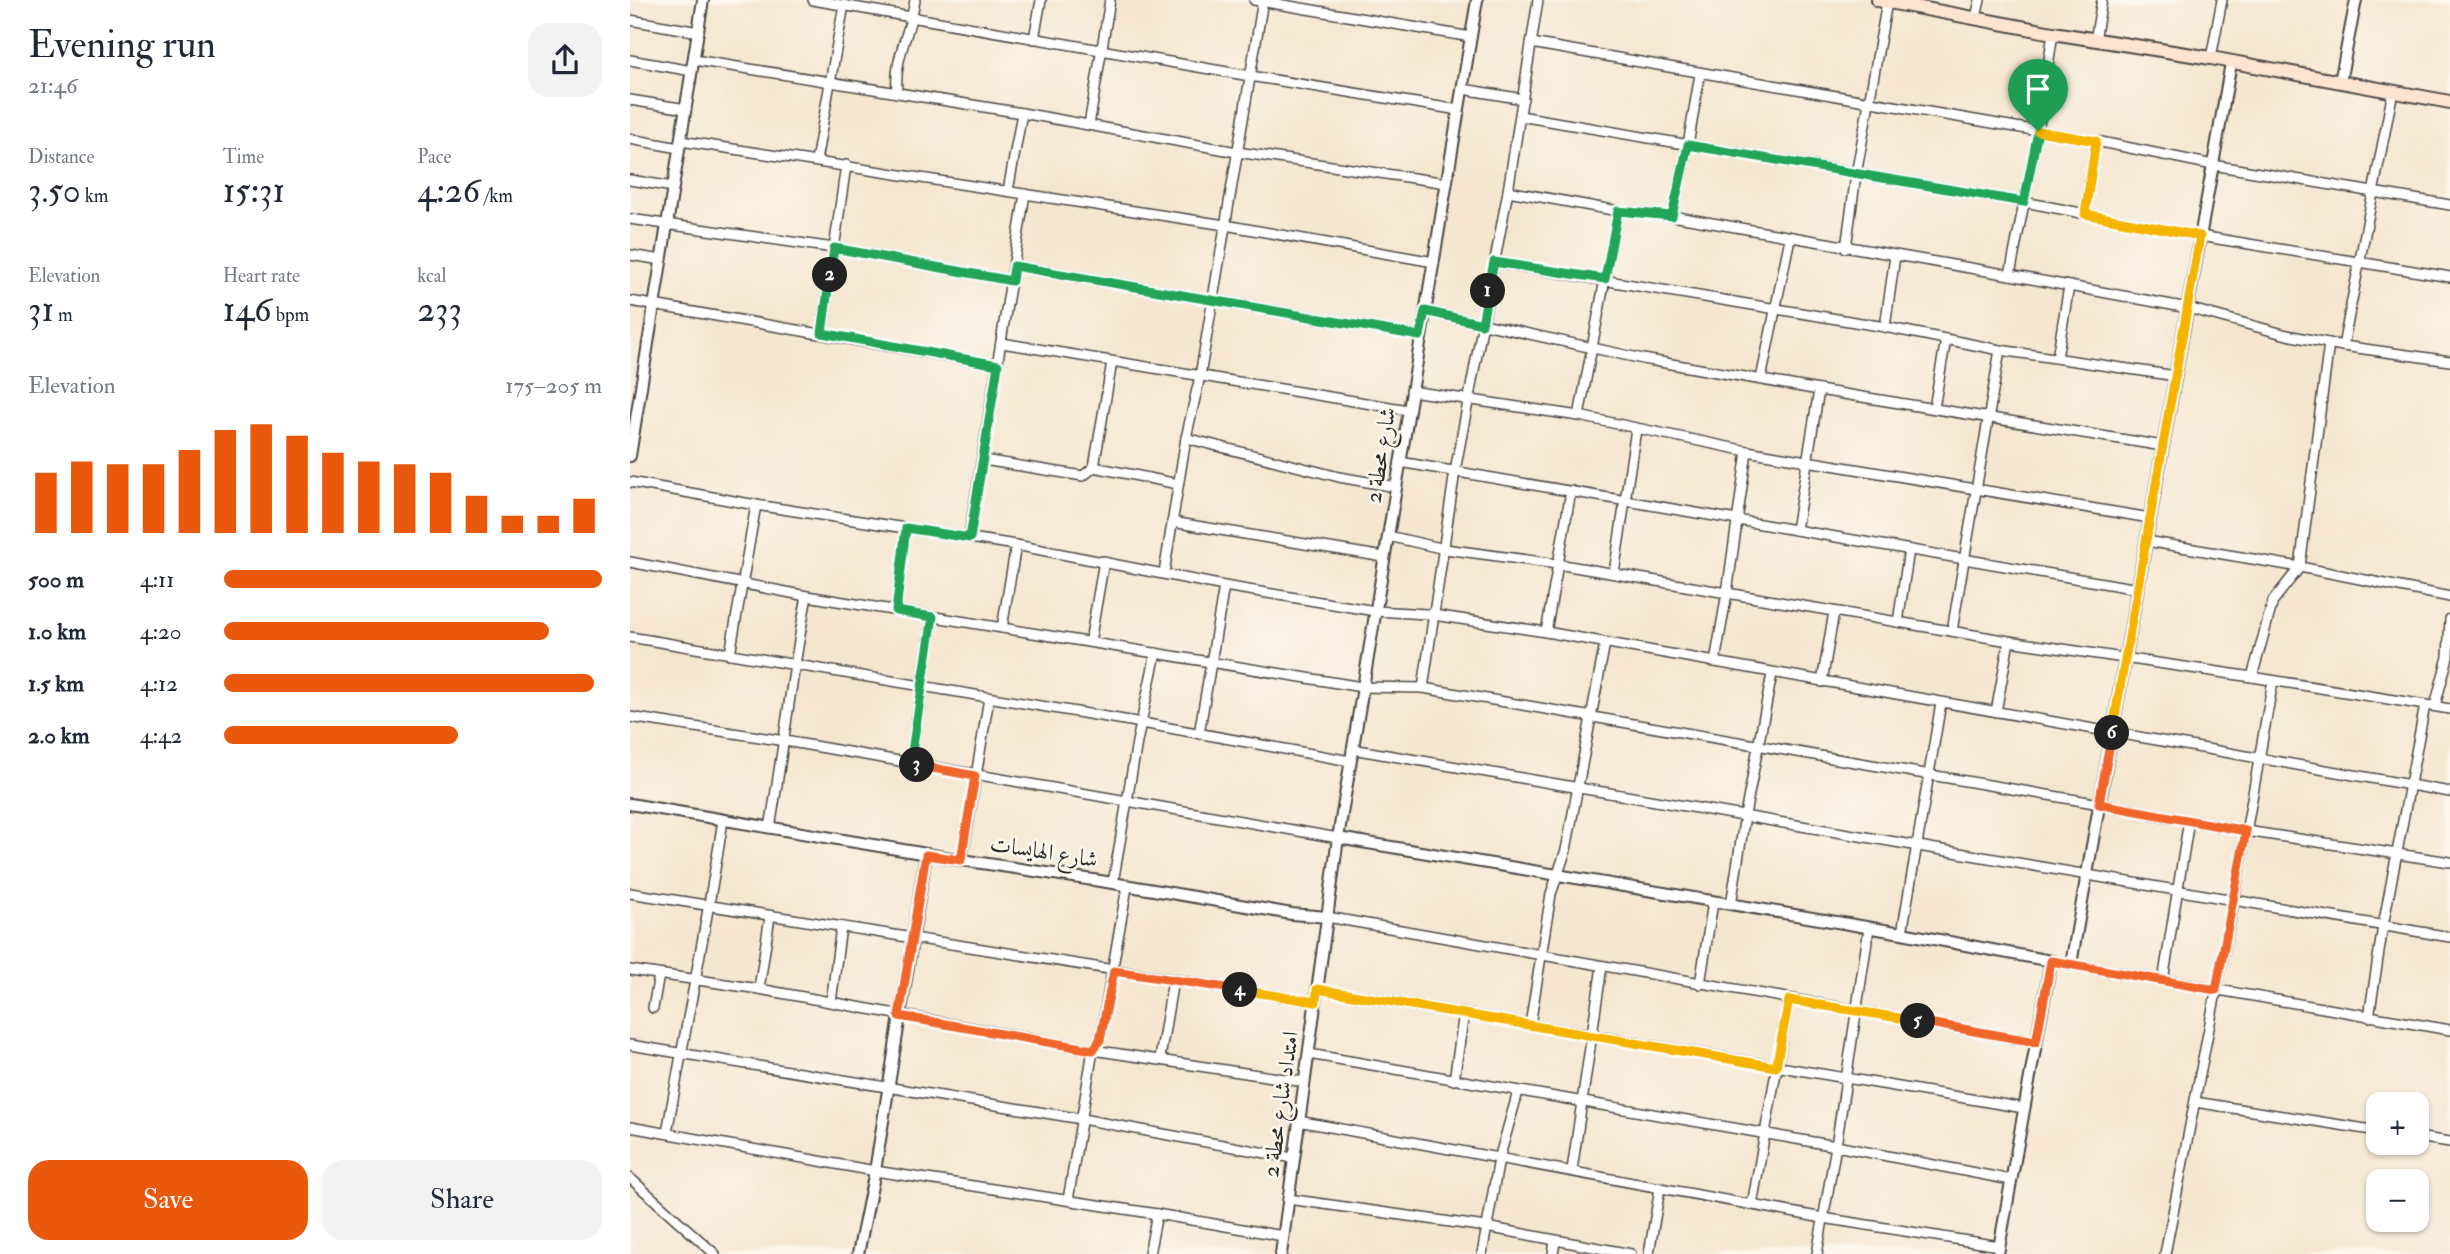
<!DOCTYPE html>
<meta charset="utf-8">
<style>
body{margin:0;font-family:"IM FELL Double Pica",Amiri,serif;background:#f2f2f3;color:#1f2937;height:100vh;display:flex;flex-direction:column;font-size:26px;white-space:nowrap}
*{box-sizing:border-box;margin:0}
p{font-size:23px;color:#747a83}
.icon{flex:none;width:38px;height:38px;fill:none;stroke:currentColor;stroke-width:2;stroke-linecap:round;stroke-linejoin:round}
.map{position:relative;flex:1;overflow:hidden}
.panel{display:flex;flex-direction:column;background:#fff;width:630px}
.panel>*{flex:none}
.tools{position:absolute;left:1736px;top:1092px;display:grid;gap:14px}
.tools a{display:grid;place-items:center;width:63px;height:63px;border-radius:14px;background:#fff;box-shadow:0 2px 5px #0004;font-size:35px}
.pin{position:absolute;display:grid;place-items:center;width:60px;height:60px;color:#fff;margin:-72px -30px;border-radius:50% 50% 50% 0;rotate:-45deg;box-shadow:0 0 7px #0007}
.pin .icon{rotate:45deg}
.km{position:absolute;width:35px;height:35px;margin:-18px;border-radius:50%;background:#222;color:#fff;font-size:19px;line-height:35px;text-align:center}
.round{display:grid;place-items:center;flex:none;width:74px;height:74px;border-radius:21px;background:#f2f2f3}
.headline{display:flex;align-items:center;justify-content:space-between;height:119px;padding:0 28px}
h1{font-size:38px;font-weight:600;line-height:52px}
.metrics{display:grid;grid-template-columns:repeat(3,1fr);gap:10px;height:119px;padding:7px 28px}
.metrics div{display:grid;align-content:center}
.metrics b{font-size:35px;font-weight:600}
.metrics small{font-size:19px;font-weight:400}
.metrics p{font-size:19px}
.chart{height:196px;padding:14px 28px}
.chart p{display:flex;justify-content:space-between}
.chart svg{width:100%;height:126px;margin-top:7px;stroke:#ea580c;stroke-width:6}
.primary-button{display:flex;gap:14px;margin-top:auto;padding:14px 28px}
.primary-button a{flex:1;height:80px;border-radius:21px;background:#ea580c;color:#fff;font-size:28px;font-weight:600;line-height:80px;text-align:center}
.primary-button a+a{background:#f2f2f3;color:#1f2937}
ul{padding:0 28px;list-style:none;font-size:23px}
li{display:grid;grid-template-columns:112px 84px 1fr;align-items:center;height:52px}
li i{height:18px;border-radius:9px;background:#ea580c}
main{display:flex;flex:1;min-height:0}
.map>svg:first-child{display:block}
</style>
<main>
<section class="panel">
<div class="headline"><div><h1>Evening run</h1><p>21:46</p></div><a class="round"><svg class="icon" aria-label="share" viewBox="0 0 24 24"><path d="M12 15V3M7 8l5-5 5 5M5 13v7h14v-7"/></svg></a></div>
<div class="metrics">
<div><p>Distance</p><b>3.50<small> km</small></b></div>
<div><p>Time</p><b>15:31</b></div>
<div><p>Pace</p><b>4:26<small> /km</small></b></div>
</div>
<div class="metrics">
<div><p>Elevation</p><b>31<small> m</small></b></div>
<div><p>Heart rate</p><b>146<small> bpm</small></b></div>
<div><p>kcal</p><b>233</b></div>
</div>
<div class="chart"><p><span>Elevation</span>175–205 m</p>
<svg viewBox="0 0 160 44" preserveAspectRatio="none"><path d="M5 44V23M15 44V19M25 44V20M35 44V20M45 44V15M55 44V8M65 44V6M75 44V10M85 44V16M95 44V19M105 44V20M115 44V23M125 44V31M135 44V38M145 44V38M155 44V32"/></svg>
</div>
<ul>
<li><b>500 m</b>4:11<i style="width:100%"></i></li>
<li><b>1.0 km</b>4:20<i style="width:86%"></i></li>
<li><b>1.5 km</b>4:12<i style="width:98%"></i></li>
<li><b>2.0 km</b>4:42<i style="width:62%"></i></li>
</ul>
<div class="primary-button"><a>Save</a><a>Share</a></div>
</section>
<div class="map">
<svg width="1820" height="1254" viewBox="0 0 1820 1254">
<rect width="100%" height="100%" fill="#fbf7ec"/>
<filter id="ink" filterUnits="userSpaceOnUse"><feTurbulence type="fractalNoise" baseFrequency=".0143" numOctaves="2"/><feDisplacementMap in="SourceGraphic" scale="14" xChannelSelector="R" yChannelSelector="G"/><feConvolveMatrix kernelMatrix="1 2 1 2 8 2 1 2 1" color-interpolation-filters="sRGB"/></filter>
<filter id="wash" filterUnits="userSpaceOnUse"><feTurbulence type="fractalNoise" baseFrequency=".00686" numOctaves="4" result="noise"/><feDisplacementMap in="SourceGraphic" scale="28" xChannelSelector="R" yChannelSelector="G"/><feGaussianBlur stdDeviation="1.57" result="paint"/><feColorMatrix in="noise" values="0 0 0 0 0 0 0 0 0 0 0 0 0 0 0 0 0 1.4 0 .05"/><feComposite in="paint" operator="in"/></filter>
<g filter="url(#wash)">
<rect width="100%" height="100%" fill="#f5e6cf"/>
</g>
<g filter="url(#ink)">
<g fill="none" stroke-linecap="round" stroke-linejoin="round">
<!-- minor casing -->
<g stroke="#494744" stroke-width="12">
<g id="minor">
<path d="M183,0L620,76L829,110"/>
<path d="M624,0L841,37"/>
<path d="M1346,18L1350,0"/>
<path d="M0,20L69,32"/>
<path d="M404,39L411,0"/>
<path d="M1465,40L1472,0"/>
<path d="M901,43L1466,141L1583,165L1820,205"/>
<path d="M1581,58L1592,0"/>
<path d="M0,60L62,71"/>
<path d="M64,60L392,113L607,152L817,183"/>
<path d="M833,89L893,99"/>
<path d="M267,93C264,55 280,35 285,0"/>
<path d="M0,100L56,109"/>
<path d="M890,116L1394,202L1570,236L1820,277"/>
<path d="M459,125L480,0"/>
<path d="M0,139L49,148"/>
<path d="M51,141L595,225L804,262"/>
<path d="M186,161L214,5"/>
<path d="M0,180L43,187"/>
<path d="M378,191L392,113"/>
<path d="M878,191L988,211L1042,216L1380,275L1558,308L1657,335L1713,346L1820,361"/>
<path d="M1455,214L1466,141"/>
<path d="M1042,216L1058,145L1070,74"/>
<path d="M0,219L204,248L382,281"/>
<path d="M1216,248L1226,175L1257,2"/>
<path d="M0,255L32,260"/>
<path d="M864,262L1255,327L1370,350L1546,376"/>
<path d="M385,266L790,336"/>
<path d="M1380,275L1408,131L1423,33"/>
<path d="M0,301L368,365"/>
<path d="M795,311L1013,359L1189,390L1533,446"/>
<path d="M1255,327L1265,256"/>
<path d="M192,333L216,165"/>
<path d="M372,343L778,410"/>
<path d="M1713,346L1763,91"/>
<path d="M1427,358L1439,286"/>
<path d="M1131,379L1160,238"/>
<path d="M781,391L949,416L1117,451L1520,518"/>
<path d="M1304,408L1316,339"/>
<path d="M949,416L988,211"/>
<path d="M556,438L709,477L766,487"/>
<path d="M353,460L453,476L464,467L548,484"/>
<path d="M770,462L1508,589"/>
<path d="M464,467L482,362"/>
<path d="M0,482L126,505L386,545L594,586L745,611L797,614L916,632L1820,792"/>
<path d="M542,522L754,557"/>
<path d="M1166,530L1189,390"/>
<path d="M758,536L815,549L927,564L1379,641L1622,677L1820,709"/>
<path d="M339,538L395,194"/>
<path d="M1516,541L1670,567L1820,597"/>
<path d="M0,562L177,596L732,687L793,688L1470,804L1616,831L1820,862"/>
<path d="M534,573L556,438L570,376L633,0"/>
<path d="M984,573L1006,429"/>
<path d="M266,611L276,528"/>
<path d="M1268,622L1279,550"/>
<path d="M372,628L386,545"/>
<path d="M1322,631L1370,350"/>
<path d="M916,632L941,491"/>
<path d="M0,637L512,723L720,761"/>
<path d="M460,642L474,561"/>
<path d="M100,654L126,505"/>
<path d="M1085,662L1097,593L1117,451"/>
<path d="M1622,677L1643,601L1670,567L1699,343"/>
<path d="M1192,682L1204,612"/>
<path d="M793,688L825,471L878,191L908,0"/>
<path d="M1805,706L1818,657L1820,619"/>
<path d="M1366,712L1379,641"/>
<path d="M0,717L155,741L708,838"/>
<path d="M569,734L594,586"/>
<path d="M722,749L1820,937"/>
<path d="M280,764L303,617"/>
<path d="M140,828C153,751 162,673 177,596"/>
<path d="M332,860L359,698"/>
<path d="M483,883L507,742L526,653"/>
<path d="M0,893L686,1002"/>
<path d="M1101,905L1115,815L1142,674"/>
<path d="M697,917L1406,1042"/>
<path d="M1272,933L1311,703"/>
<path d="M1421,961L1820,1030"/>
<path d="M0,970L129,989L463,1050L675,1082"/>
<path d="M1533,981L1559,820"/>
<path d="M1070,984L1083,902"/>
<path d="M129,989L140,916"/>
<path d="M687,989L1394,1108"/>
<path d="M201,1002L211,927"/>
<path d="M23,1008L29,975"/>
<path d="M1739,1017L1753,926L1795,705"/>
<path d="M900,1025L921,894L936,850L975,643"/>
<path d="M0,1045L452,1119L663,1158"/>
<path d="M679,1054L1206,1146L1381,1180"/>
<path d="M530,1058L543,980"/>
<path d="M824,1080L834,1013"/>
<path d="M1565,1102L1748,1131"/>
<path d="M668,1121L1193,1218L1369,1246"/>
<path d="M0,1127L245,1171L527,1214L653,1236"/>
<path d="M37,1133C55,1029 77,925 93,820"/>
<path d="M1787,1137L1820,1142"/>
<path d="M942,1170L972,966"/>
<path d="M0,1178L85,1254"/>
<path d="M658,1199L856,1227L1001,1254"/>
<path d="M438,1200L463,1050L470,1040L497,887"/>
<path d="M1122,1205L1159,1000"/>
<path d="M519,1254L527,1214"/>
<path d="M852,1254L869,1159L888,1092"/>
<path d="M923,1254L925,1241"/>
<path d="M1019,1254L1030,1188"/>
<path d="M1187,1254L1206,1146L1239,928"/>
<path d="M1535,1254L1604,900L1643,681"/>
</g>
</g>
<!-- tertiary casing -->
<g stroke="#494744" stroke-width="14">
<g id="tertiary">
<path d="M1710,82L1726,0"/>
<path d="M0,456L73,0"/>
<path d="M0,804L332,860L483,883L662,914L697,917"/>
<path d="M708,838L1272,933L1421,961L1368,1254"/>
<path d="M1441,964L1601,63"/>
<path d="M228,1254L245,1171L296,855"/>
<path d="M651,1254L708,838L847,0"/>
</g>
</g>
<!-- secondary casing -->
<g stroke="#494744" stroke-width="16">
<path id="secondary" d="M1248,0L1423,33L1581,58L1820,102"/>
</g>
<!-- minor -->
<use href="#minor" stroke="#fff" stroke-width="9"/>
<!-- tertiary -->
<use href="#tertiary" stroke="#fff" stroke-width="10"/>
<!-- secondary -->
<use href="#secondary" stroke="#fde4d0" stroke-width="12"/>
</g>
</g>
<g fill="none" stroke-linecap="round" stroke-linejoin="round" filter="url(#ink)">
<!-- split-1 casing -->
<g stroke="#fff" stroke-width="14">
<path id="split-1" d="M858,291L864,262L975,279L988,211L1042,216L1058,145L1394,202L1408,131"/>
</g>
<!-- split-2 casing -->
<g stroke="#fff" stroke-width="14">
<path id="split-2" d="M200,275L204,248L382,281L384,266L790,336L795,311L852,324L858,291"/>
</g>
<!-- split-3 casing -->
<g stroke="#fff" stroke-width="14">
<path id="split-3" d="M200,275L192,333L368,365L340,538L276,528L266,611L303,617L280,764L287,765"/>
</g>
<!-- split-4 casing -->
<g stroke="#fff" stroke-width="14">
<path id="split-4" d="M287,765L345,776L331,860L296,855L269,1016L463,1050L470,1040L484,971L610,990"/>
</g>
<!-- split-5 casing -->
<g stroke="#fff" stroke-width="14">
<path id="split-5" d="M610,990L686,1002L687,989L1146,1067L1159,1000L1288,1021"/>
</g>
<!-- split-6 casing -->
<g stroke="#fff" stroke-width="14">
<path id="split-6" d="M1288,1021L1406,1042L1421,961L1586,990L1616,831L1469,804L1482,733"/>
</g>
<!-- split-7 casing -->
<g stroke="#fff" stroke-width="14">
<path id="split-7" d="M1408,131L1466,141L1455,214L1570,236L1482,733"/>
</g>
<!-- split-1 -->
<use href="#split-1" stroke="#22a559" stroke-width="9"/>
<!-- split-2 -->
<use href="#split-2" stroke="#22a559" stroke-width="9"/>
<!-- split-3 -->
<use href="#split-3" stroke="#22a559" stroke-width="9"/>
<!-- split-4 -->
<use href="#split-4" stroke="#f0652b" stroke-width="9"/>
<!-- split-5 -->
<use href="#split-5" stroke="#f5b400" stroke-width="9"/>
<!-- split-6 -->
<use href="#split-6" stroke="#f0652b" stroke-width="9"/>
<!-- split-7 -->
<use href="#split-7" stroke="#f5b400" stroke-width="9"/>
</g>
<g text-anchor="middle" stroke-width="5" stroke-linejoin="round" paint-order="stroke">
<!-- street labels -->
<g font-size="23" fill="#2b2b2b" stroke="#fbf7ec">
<text transform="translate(750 455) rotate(-81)" y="8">شارع محطة 2</text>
<text transform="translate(414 851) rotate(9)" y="8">شارع الهايسات</text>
<text transform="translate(650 1104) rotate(-82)" y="8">امتداد شارع محطة 2</text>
</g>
</g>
</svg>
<div class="tools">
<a>+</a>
<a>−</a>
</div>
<div class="pin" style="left:1408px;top:131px;background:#1e9e55"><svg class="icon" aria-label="arrive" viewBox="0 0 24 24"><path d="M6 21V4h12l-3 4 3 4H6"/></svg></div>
<b class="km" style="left:858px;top:291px">1</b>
<b class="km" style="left:200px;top:275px">2</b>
<b class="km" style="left:287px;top:765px">3</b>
<b class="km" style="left:610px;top:990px">4</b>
<b class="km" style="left:1288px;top:1021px">5</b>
<b class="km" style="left:1482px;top:733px">6</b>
</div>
</main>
